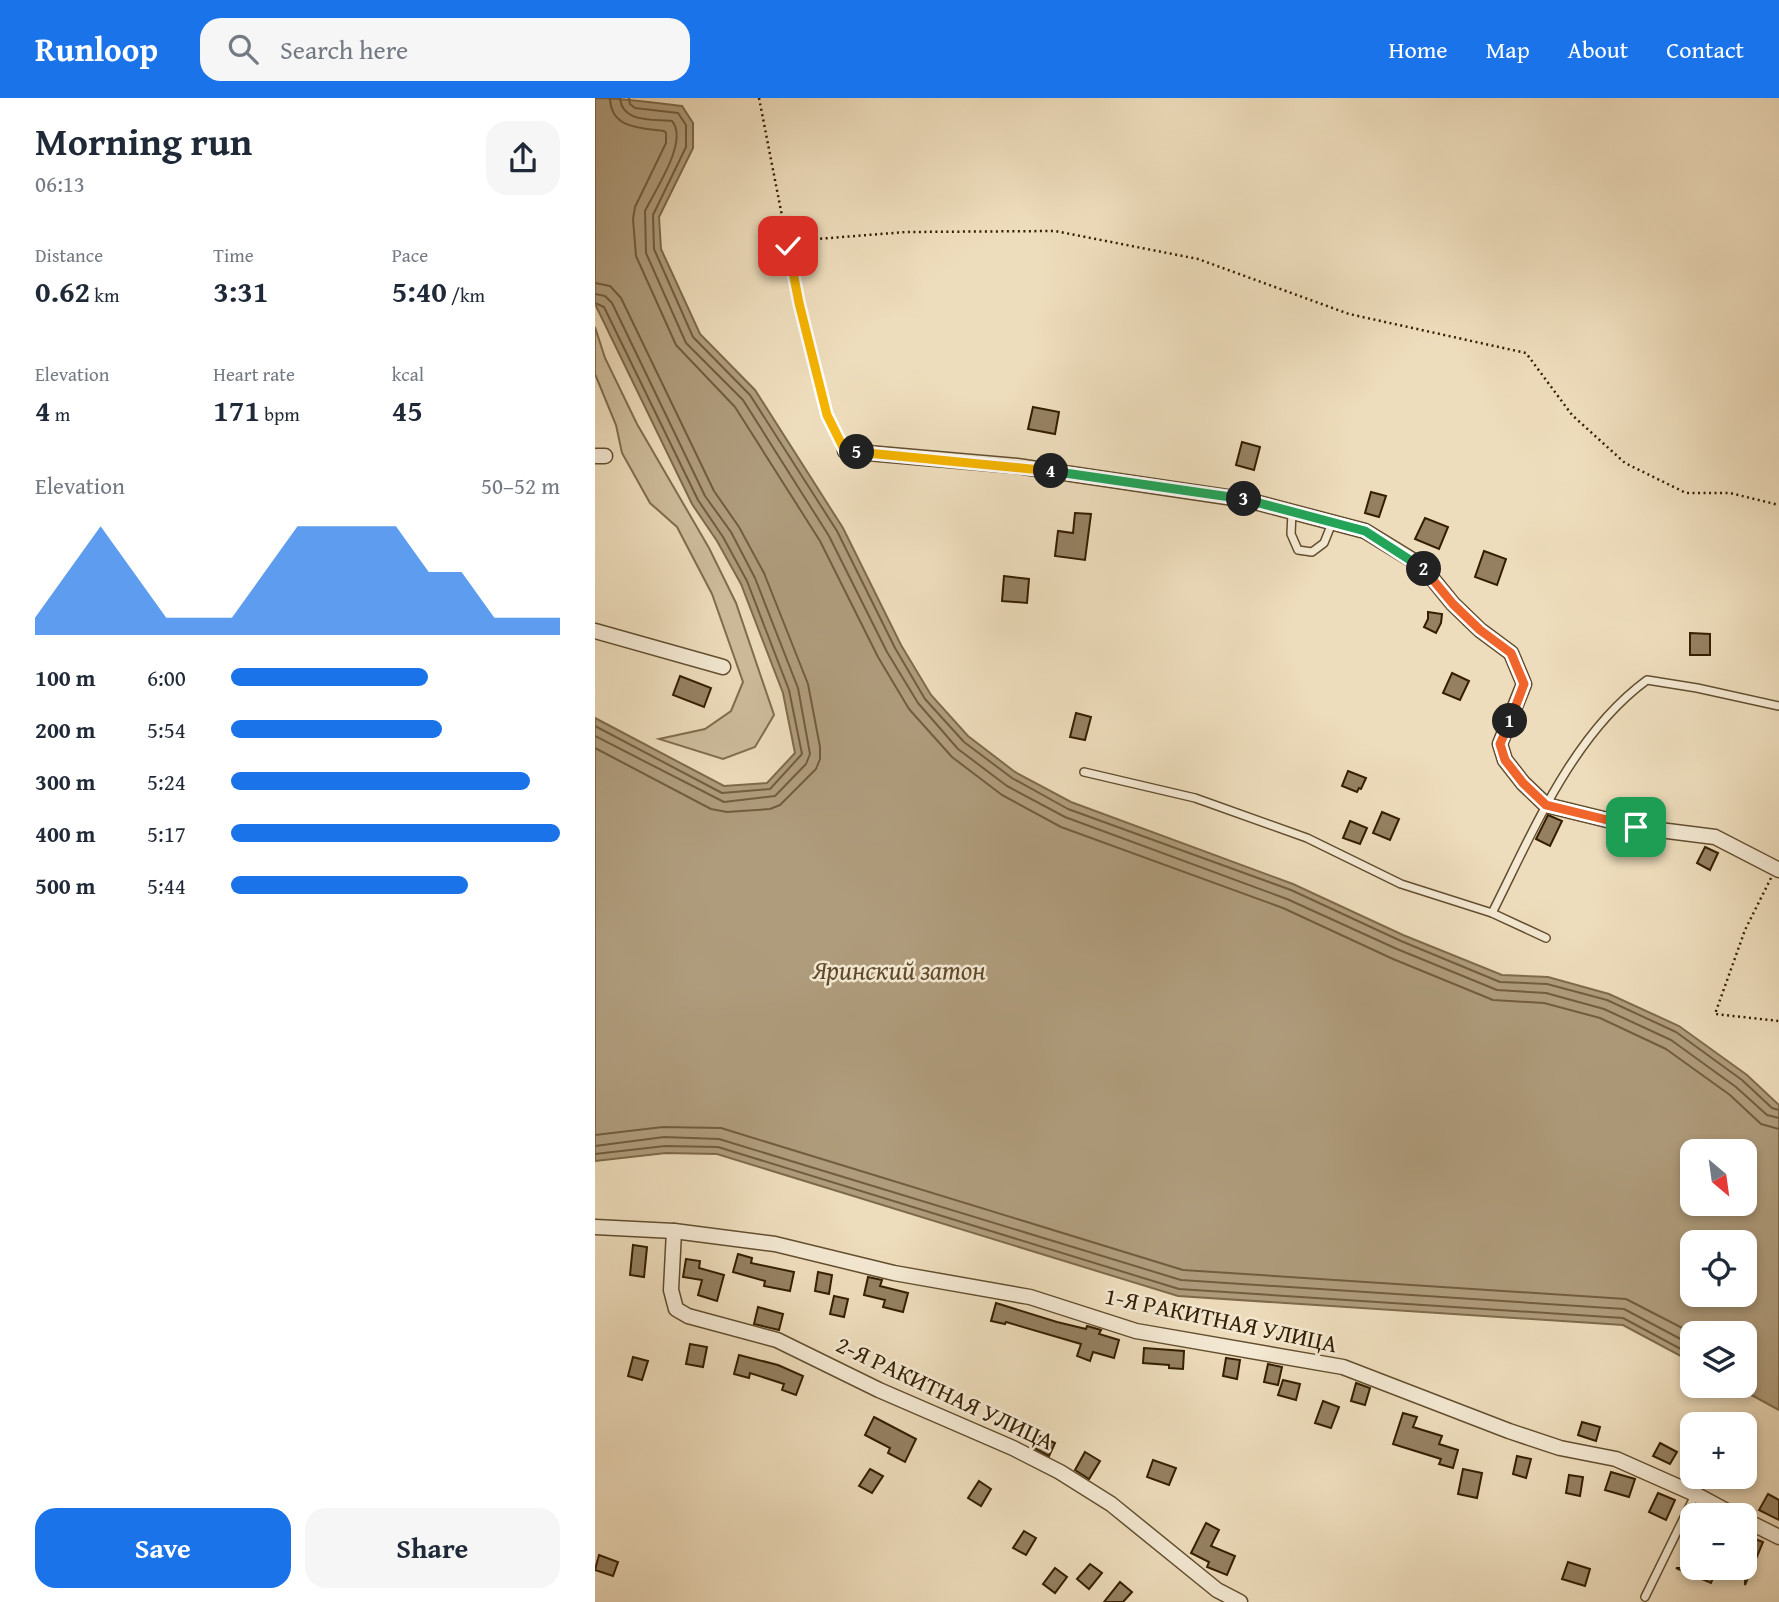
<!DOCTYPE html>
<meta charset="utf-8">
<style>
body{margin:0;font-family:"Gentium Book Plus",serif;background:#f6f6f7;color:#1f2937;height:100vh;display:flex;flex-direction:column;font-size:26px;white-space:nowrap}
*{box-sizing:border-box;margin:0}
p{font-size:23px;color:#747a83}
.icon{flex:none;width:38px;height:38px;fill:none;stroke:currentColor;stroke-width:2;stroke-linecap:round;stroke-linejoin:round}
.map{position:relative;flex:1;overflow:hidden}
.details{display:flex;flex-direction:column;background:#fff;width:595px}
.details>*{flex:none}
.needle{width:46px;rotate:151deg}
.fabs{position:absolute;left:1085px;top:1041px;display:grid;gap:14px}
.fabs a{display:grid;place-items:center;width:77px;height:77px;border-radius:14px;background:#fff;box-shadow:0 4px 10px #0003;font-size:35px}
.pin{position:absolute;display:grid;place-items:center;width:60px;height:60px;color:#fff;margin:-30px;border-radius:14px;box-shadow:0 4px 10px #0006}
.km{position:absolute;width:35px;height:35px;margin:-18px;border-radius:50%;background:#222;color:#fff;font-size:19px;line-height:35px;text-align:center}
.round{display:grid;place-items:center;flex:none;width:74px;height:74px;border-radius:21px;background:#f6f6f7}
.overview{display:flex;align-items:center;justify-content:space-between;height:119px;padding:0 35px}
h1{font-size:38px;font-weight:700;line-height:52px}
.figures{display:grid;grid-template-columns:repeat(3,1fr);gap:10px;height:119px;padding:7px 35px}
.figures div{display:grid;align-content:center}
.figures b{font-size:30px;font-weight:700}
.figures small{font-size:19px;font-weight:400}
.figures p{font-size:19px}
.chart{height:196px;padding:14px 35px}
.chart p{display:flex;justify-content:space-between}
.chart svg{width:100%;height:126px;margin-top:7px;fill:#1a73e8;opacity:.7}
.primary-button{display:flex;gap:14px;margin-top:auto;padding:14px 35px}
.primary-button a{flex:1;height:80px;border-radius:21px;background:#1a73e8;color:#fff;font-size:28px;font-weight:700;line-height:80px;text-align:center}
.primary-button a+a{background:#f6f6f7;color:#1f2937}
ul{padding:0 35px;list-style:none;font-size:23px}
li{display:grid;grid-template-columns:112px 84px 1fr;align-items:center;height:52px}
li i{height:18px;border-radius:9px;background:#1a73e8}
header{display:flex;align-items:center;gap:42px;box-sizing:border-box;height:98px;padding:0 35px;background:#1a73e8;color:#fff}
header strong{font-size:33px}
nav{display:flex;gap:38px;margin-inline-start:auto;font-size:24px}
.search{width:490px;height:63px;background:#f6f6f7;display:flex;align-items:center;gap:18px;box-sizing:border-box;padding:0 24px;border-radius:21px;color:#747a83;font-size:26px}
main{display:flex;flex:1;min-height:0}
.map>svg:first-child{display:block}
</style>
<header>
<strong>Runloop</strong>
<div class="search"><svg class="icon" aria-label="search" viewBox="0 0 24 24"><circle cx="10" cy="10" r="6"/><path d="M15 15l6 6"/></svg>Search here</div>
<nav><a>Home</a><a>Map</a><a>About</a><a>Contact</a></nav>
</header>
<main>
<section class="details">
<div class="overview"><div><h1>Morning run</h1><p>06:13</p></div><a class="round"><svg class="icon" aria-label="share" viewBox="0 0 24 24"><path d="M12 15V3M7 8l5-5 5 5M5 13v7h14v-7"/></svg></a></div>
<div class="figures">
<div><p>Distance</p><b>0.62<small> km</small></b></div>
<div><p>Time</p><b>3:31</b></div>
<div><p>Pace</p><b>5:40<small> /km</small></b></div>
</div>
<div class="figures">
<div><p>Elevation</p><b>4<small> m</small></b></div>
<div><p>Heart rate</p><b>171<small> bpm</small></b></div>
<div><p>kcal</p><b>45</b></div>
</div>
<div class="chart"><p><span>Elevation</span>50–52 m</p>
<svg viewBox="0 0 160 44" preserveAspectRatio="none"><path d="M0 44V38L10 22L20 6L30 22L40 38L50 38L60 38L70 22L80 6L90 6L100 6L110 6L120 22L130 22L140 38L150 38L160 38V44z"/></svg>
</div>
<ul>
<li><b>100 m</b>6:00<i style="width:60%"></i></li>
<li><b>200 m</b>5:54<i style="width:64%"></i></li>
<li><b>300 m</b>5:24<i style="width:91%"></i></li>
<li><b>400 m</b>5:17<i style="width:100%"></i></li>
<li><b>500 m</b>5:44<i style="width:72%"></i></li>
</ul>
<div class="primary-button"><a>Save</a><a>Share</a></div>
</section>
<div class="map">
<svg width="1184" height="1504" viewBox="0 0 1184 1504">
<rect width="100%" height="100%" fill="#eeddbc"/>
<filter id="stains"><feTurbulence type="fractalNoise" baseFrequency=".00286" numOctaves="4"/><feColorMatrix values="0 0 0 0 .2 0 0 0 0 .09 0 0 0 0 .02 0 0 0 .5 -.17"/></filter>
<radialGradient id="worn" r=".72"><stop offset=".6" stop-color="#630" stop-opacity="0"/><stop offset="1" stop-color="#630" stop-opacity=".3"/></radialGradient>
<!-- green -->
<path fill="#cebd9c" stroke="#816e4e" stroke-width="2" d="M0,229L10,260L42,326L114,450L141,505L179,617L160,649L128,661L64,641L110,631L136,613L148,584L117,496L82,429L55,405L27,355L21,327L0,276Z"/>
<!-- water -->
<path fill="#af9c7c" stroke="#7e6a4a" stroke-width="2" fill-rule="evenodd" d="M0,0C29,0 58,5 87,8L98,25V50L64,119L66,151L105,236L160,292L248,430L306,547L336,597L373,638L420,674L476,704L698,786L808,837L907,877L953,879L1014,896L1084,928L1152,977L1184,1007V1312L1140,1288H1150V1236H1097V1264L1028,1227L583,1198L122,1056L71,1055L0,1063V620L129,688L172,685L200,655L188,595L146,486L122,443L97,406L0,206ZM1097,1054H1150V1106H1097ZM1097,1144H1150V1197H1097Z"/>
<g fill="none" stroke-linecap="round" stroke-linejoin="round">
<!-- shore -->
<g stroke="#725d3e" stroke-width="2">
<path d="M15,0C16,31 45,30 69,33L71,35V45L40,109L38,121L41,158L81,247L140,309L225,443L283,559L314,611L357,659L407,697L466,729L688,810L798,861L898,902L949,905L1005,920L1071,951L1135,997L1166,1026L1184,1031"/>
<path d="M25,0C27,25 58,21 77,23C94,43 60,92 50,113L51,155L91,245L148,302L234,438L292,554L323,605L363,651L412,688L470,719L692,801L802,851L902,892L951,895L1009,911L1076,942L1141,989L1172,1017L1184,1020"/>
<path d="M34,0L35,6L40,10L83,15L91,27V49L58,117L59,151L98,239L155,297L242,433L300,550L330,601L369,644L417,680L473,711L696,792L806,843L905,884L952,886L1012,902L1081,934L1147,982L1177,1010L1184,1012"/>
<path d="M0,185L15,188L26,200L119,393L144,429L169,475L213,586L225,649V661L221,671L185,707L175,711L132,714L116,711L0,650"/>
<path d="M0,196L10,198L17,205L110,398L136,434L160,480L203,590L215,656L211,666L180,698L129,704L0,638"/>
<path d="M0,205L9,209L103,402L128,439L152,483L194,592L207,656L175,691L127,695L0,628"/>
<path d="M0,1037L68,1029L126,1030L588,1172L1031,1201L1099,1236"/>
<path d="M0,1048L69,1039L124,1041L586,1182L1029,1211L1097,1247"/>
<path d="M0,1056L70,1048L123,1049L584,1191L1028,1220L1097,1257"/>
</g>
</g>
<!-- building -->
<g fill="#958162" stroke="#341e00" stroke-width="2">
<path d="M438,309L464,314L460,336L433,331Z"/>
<path d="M647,344L665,349L659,372L641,367Z"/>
<path d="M776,394L791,398L784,419L770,415Z"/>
<path d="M480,415L496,416L490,462L460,458L463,433L478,435Z"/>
<path d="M830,420L853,429L844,451L820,441Z"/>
<path d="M889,453L911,461L902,487L880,479Z"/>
<path d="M409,478L434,481L432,505L407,503Z"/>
<path d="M833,514L847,516L846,525L841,535L829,529L833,521Z"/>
<path d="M1095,535L1115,536V557H1095Z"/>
<path d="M857,575L874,583L865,602L848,595Z"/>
<path d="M85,578L116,590L109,609L78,597Z"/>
<path d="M481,615L496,619L490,642L475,639Z"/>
<path d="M753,673L771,680L766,691L764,690L762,694L747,688Z"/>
<path d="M787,714L804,721L795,742L778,735Z"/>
<path d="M953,717L967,723L955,748L941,741Z"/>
<path d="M755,723L772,730L765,746L748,740Z"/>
<path d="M1110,749L1123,755L1115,772L1102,765Z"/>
<path d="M38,1147L52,1149L49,1179L35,1177Z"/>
<path d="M143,1156L157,1160L156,1165L199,1174L195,1193L169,1188L170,1183L138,1174Z"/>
<path d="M91,1161L105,1163L104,1170L129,1177L122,1203L103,1197L107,1182L88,1179Z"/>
<path d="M223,1174L237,1177L234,1196L220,1193Z"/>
<path d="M273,1179L287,1182L285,1188L313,1195L308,1214L288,1209L290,1202L269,1197Z"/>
<path d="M239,1198L253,1201L249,1219L235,1216Z"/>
<path d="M401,1205L462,1224L491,1231L492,1228L506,1232L504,1236L524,1242L519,1260L498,1254L495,1263L482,1258L486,1246L411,1224L410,1226L396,1223Z"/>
<path d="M163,1209L188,1216L184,1232L159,1226Z"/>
<path d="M95,1246L112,1249L108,1269L91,1266Z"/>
<path d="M549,1250L589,1253L588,1271L574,1270V1267L548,1265Z"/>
<path d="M144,1257L183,1267L208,1278L201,1297L187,1292L189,1286L155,1275L154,1280L139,1276Z"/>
<path d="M38,1259L53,1263L47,1282L33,1278Z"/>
<path d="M631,1260L645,1262L642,1281L628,1278Z"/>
<path d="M673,1266L687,1269L683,1287L669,1284Z"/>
<path d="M688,1282L705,1286L701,1302L683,1297Z"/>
<path d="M761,1285L775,1290L770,1307L756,1303Z"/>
<path d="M728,1303L744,1309L736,1330L720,1325Z"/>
<path d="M808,1315L822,1319L818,1329L847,1338L844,1346L863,1352L858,1370L844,1366L846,1361L798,1346Z"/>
<path d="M279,1319L321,1341L310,1364L293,1355L295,1350L270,1337Z"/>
<path d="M987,1324L1005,1329L1001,1343L983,1337Z"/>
<path d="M443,1337L460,1345L454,1358L437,1349Z"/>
<path d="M1065,1345L1082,1354L1075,1366L1058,1358Z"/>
<path d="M490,1354L505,1363L494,1381L480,1372Z"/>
<path d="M922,1358L936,1361L931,1380L918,1376Z"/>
<path d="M558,1362L581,1370L574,1387L552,1379Z"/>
<path d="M275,1371L288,1378L277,1395L264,1388Z"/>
<path d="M868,1371L887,1375L882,1400L863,1396Z"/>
<path d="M1016,1374L1040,1381L1034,1399L1010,1392Z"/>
<path d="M974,1377L988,1379L985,1398L971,1395Z"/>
<path d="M384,1383L396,1391L386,1408L373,1400Z"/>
<path d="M1063,1395L1080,1402L1071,1422L1054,1414Z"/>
<path d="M1173,1396L1184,1402V1422L1164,1412Z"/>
<path d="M611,1425L624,1432L616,1448L640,1458L632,1477L612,1469L614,1464L596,1455Z"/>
<path d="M429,1433L441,1440L431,1457L418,1450Z"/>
<path d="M1150,1437L1168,1444L1150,1487Z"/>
<path d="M4,1457L23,1464L18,1478L0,1472Z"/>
<path d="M973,1464L995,1471L990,1488L967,1481Z"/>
<path d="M495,1466L507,1475L494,1491L482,1481Z"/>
<path d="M460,1470L472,1479L460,1495L448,1486Z"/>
<path d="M1081,1470H1122L1116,1485Z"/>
<path d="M525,1484L537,1494L528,1504H509Z"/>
</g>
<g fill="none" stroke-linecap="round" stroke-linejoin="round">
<!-- service casing -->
<g stroke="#624e2f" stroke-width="10">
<g id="service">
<path d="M697,414L696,436L703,452L717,454L729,445L737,425"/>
<path d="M489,674L600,700L712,740L806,786L897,815L951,840"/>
<path d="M897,815C938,734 977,637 1052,582L1102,590L1184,608"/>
<path d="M1050,1499L1100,1397"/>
</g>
</g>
<!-- minor casing -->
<g stroke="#624e2f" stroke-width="17">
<g id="minor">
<path d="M250,353L422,368L652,402L770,433L827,468L858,506L885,532L916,555L929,586L905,646L910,662L928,685L951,707L1041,729L1120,739L1184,772"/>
<path d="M0,358H10"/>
<path d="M0,533L128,569"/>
<path d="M0,1129L79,1133L180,1146L299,1175L435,1199L541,1233L748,1269L914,1333L965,1350L1021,1361L1100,1396L1141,1418"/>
<path d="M79,1133L76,1192L81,1211L93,1218L182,1242L284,1292L418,1350L465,1374L516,1406L622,1492L645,1504"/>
<path d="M1150,1422L1184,1439"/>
</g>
</g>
<!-- path -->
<g stroke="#341e00" stroke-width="2.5" stroke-dasharray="2 3.5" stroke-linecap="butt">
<path d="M164,0L204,205L232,317L244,341"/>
<path d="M193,148L222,141L311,134L460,133L603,161L754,216L931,255L977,317L1030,365L1091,395H1135L1184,407"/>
<path d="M1176,780L1150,832L1120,916L1184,923"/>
</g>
<!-- service -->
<use href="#service" stroke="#f4e9d3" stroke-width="7"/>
<!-- minor -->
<use href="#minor" stroke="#f4e9d3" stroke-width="14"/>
</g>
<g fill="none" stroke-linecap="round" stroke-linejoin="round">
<!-- split-1 casing -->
<g stroke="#fff" stroke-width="14">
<path id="split-1" d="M915,623L905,646L910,662L928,685L951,707L1041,729"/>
</g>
<!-- split-2 casing -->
<g stroke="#fff" stroke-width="14">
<path id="split-2" d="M829,471L858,506L885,532L916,555L929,586L915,623"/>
</g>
<!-- split-3 casing -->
<g stroke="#fff" stroke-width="14">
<path id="split-3" d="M649,401L770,433L829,471"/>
</g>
<!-- split-4 casing -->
<g stroke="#fff" stroke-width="14">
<path id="split-4" d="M456,373L649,401"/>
</g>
<!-- split-5 casing -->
<g stroke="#fff" stroke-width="14">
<path id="split-5" d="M262,354L456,373"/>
</g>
<!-- split-6 casing -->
<g stroke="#fff" stroke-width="14">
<path id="split-6" d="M193,148L204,205L232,317L250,353L262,354"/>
</g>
<!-- split-1 -->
<use href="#split-1" stroke="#f0652b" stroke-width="9"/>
<!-- split-2 -->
<use href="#split-2" stroke="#f0652b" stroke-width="9"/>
<!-- split-3 -->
<use href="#split-3" stroke="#22a559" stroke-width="9"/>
<!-- split-4 -->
<use href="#split-4" stroke="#22a559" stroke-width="9"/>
<!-- split-5 -->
<use href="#split-5" stroke="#f5b400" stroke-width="9"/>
<!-- split-6 -->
<use href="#split-6" stroke="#f5b400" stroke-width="9"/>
</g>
<g text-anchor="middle" stroke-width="5" stroke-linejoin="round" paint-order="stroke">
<!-- street labels -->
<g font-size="24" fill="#341e00" stroke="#f4e9d3">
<text transform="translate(626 1222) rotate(12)" y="8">1-Я РАКИТНАЯ УЛИЦА</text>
<text transform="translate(350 1295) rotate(25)" y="8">2-Я РАКИТНАЯ УЛИЦА</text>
</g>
<!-- water labels -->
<g font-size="26" font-style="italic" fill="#5f4a2b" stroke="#f4e9d3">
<text x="304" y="881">Яринский затон</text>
</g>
</g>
<rect width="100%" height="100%" filter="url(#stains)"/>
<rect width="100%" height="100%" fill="url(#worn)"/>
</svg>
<div class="fabs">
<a><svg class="needle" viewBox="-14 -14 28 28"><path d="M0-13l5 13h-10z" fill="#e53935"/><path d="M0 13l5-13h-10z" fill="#747a83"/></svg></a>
<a><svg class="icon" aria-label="locate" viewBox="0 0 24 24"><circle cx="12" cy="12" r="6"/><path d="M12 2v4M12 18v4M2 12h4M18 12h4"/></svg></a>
<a><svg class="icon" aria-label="layers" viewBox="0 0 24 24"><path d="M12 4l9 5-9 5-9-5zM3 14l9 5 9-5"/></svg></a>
<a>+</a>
<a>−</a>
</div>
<div class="pin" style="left:1041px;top:729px;background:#1e9e55"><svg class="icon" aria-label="arrive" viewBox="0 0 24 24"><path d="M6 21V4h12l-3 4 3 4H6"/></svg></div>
<div class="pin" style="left:193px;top:148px;background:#d93025"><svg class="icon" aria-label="check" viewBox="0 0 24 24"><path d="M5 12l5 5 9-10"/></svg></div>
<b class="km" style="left:915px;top:623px">1</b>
<b class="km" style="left:829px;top:471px">2</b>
<b class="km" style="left:649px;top:401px">3</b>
<b class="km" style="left:456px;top:373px">4</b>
<b class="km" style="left:262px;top:354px">5</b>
</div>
</main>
